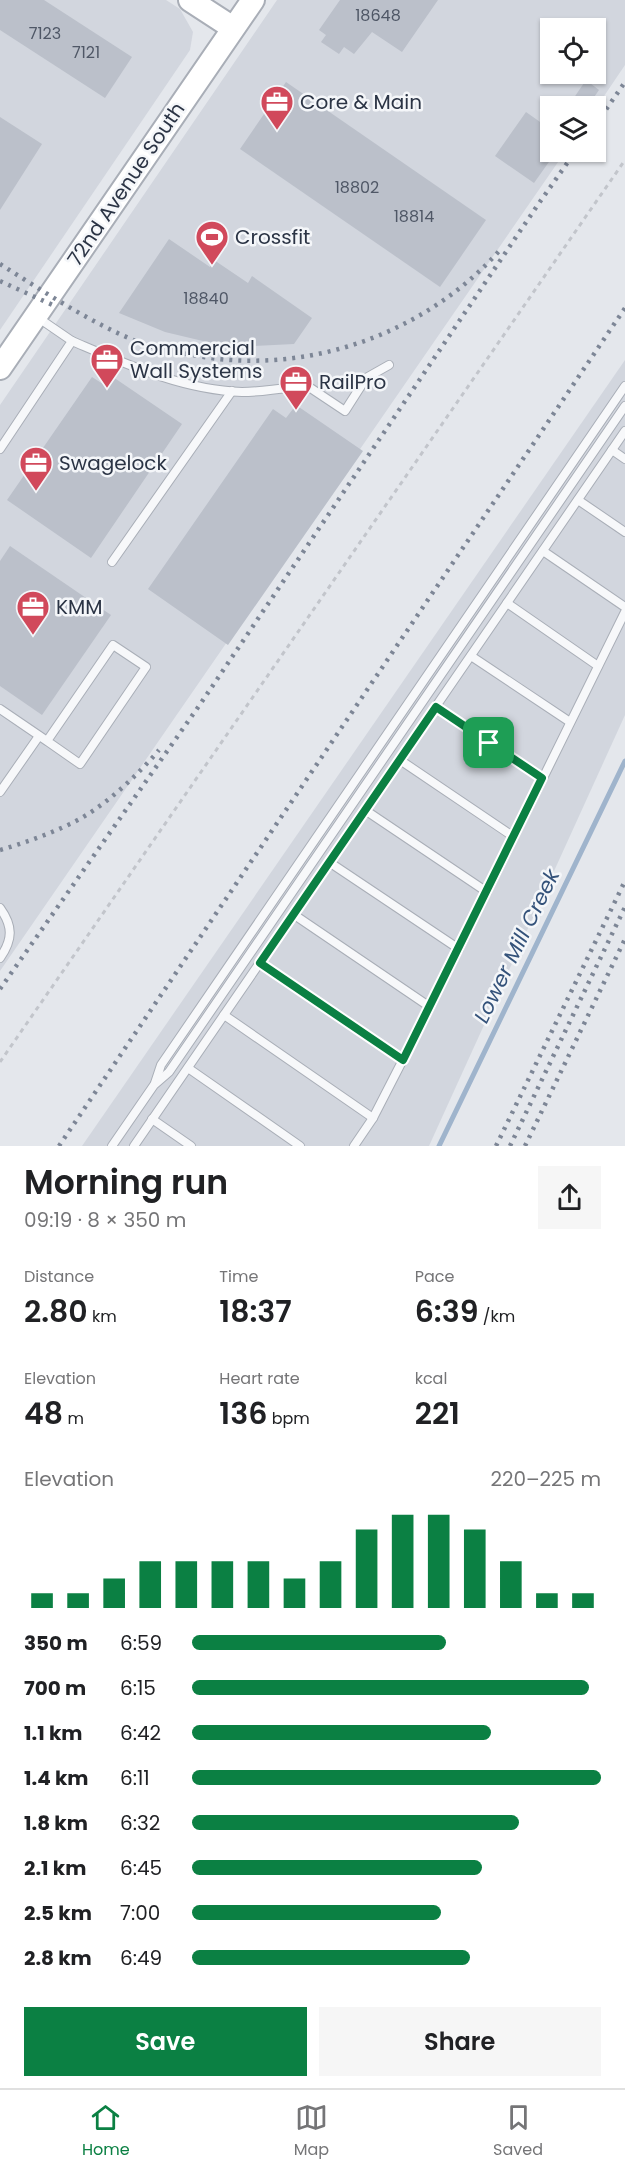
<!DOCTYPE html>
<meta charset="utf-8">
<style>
body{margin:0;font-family:Poppins,sans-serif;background:#f6f6f6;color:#202124;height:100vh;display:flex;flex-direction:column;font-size:22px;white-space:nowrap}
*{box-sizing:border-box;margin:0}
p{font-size:20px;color:#757577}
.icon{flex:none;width:33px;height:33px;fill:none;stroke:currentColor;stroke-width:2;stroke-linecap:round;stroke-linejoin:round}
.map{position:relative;height:1146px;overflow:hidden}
.side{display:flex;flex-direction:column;background:#fff;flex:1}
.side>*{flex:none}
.fabs{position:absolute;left:540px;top:18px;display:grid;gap:12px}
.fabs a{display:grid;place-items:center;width:66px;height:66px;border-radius:0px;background:#fff;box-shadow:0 2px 4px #0004;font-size:30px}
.pin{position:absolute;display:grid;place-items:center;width:51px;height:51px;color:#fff;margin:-26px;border-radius:12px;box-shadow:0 3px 9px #0006}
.round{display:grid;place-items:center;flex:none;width:63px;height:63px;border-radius:0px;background:#f6f6f6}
.head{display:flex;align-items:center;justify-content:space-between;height:102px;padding:0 24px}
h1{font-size:33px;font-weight:600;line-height:45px}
.metrics{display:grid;grid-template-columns:repeat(3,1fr);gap:9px;height:102px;padding:6px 24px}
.metrics div{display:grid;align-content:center}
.metrics b{font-size:30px;font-weight:600}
.metrics small{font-size:16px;font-weight:400}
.metrics p{font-size:16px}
.chart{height:168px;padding:12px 24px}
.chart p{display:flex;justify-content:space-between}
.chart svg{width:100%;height:108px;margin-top:6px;stroke:#0b8043;stroke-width:6}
.button{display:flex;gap:12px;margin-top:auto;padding:12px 24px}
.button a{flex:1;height:69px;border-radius:0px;background:#0b8043;color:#fff;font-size:24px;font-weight:600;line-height:69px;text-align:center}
.button a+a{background:#f6f6f6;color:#202124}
ul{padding:0 24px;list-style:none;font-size:20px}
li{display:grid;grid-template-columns:96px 72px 1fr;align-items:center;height:45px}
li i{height:15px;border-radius:8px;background:#0b8043}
.tab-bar{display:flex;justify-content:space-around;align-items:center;height:84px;border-top:2px solid #e0e0e0;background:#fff;font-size:16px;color:#757577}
.tab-bar a{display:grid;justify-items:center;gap:3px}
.tab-bar .on{color:#0b8043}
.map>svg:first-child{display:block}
</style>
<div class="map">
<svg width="625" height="1146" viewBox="0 0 625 1146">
<rect width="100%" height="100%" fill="#e4e7ec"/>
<!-- built -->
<g fill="#d2d6de" fill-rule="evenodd">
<path d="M0,0H166L180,9L193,32L190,50L0,330Z"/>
<path d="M277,0H625V65L596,108L550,106V152H565L0,971V405ZM550,28H596V74H550Z"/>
<path d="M625,360V715L429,1146H82Z"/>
</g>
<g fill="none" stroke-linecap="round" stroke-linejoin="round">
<!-- stream -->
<path stroke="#9fb4cc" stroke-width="5" d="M439,1146L625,761"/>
</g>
<!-- building -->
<g fill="#bbc0ca">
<path d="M0,0H44L132,57L105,98L0,30Z"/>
<path d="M340,0H438L402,52L372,32L354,54L344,47L339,54L321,42L326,35L319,30Z"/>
<path d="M586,80L599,90L588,106H571L569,105Z"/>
<path d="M286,82L486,220L440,287L240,149Z"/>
<path d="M526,112L550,129V152H556L534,183L495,156Z"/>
<path d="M0,117L42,144L0,210Z"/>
<path d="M169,239L210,267L214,260L248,283L252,276L312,318L294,344L253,346L207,342L165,332L119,313Z"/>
<path d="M92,377L106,386L113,377L182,424L91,558L7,500Z"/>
<path d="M296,405L363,451L228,645L148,589L273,409L286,418Z"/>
<path d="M10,546L111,615L42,715L0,686V561Z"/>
</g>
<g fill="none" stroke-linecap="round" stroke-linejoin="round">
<!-- lane casing -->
<g stroke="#a9aeb7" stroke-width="10">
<g id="lane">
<path d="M72,341C126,364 182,390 242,392C263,392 285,388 306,385L345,411L366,378L389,365"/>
<path d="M0,449L72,341L37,317"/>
<path d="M612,450L625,459"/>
<path d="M578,500L625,532"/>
<path d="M543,551L625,607"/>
<path d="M112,562L232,391"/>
<path d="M507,603L598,666"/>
<path d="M471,656L570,722"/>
<path d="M436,707L542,778"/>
<path d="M0,709L47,741L113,645L146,667L80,764L47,741"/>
<path d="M400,760L514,837"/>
<path d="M0,792L39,736"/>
<path d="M365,810L487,892"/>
<path d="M329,862L459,949"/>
<path d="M0,908C13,926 13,939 0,958"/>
<path d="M293,914L430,1007"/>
<path d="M260,963L403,1060"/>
<path d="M224,1015L373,1118"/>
<path d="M188,1068L300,1146"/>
<path d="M155,1083L161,1065L625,386"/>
<path d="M152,1119L191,1146"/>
<path d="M112,1146L154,1085L169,1072L625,406"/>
<path d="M134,1146L625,431"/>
<path d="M354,1146L373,1118L430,1007L625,612"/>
</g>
</g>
<!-- secondary casing -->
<g stroke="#a9aeb7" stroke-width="26">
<g id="secondary">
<path d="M190,0L233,28"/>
<path d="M0,368L253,0"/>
</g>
</g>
<!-- path -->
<path stroke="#c2c5cb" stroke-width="3" stroke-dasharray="4.5 4.5" stroke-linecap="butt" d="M0,1062L625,160"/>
<!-- lane -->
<use href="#lane" stroke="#f7f8fa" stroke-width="8"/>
<!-- secondary -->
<use href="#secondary" stroke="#fff" stroke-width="22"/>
<!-- rail -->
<g stroke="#7d8696" stroke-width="4.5" stroke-dasharray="3 6" stroke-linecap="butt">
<path d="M596,124L625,82"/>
<path d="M0,264C46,293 92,324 143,344C154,348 167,350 178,352C294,380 421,339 500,250"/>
<path d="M0,281L57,307"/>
<path d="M0,850C24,843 47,835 70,824C102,809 136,777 159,750"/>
<path d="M0,989L201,703L537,206L575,152"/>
<path d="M59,1146L625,308"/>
<path d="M496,1146L625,881"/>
<path d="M510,1146L625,907"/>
<path d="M525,1146L625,939"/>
</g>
</g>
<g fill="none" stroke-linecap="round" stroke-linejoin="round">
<!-- route casing -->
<g stroke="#fff" stroke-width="12">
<path id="route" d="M436,707L542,778L403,1060L260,963Z"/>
</g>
<!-- route -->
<use href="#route" stroke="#0b8043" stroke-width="8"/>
</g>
<!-- icons -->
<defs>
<g id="office-pin" transform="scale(1.725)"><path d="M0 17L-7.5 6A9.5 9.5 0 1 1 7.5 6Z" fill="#d1495b" stroke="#f4f6f9"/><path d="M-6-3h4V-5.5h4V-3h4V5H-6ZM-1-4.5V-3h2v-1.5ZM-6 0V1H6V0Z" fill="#fff"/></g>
<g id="stadium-pin" transform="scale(1.725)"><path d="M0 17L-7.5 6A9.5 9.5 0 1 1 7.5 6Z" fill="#d1495b" stroke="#f4f6f9"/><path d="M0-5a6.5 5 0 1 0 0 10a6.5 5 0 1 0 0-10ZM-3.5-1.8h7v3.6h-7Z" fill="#fff"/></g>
</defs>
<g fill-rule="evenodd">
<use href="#office-pin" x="277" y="102"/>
<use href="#stadium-pin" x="212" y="237"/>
<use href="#office-pin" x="107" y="360"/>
<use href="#office-pin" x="296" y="382"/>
<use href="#office-pin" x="36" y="463"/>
<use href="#office-pin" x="33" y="607"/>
</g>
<g text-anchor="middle" stroke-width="5" stroke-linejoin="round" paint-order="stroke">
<!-- number labels -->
<g font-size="16" fill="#4f5766">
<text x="378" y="21">18648</text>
<text x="45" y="39">7123</text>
<text x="86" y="58">7121</text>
<text x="357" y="193">18802</text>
<text x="414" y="222">18814</text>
<text x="206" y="304">18840</text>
</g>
<!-- poi labels -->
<g font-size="20" fill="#2b3445" stroke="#f4f6f9" text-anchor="start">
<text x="300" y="109">Core &amp; Main</text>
<text x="235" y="244">Crossfit</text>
<text x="130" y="355">Commercial<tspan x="130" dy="23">Wall Systems</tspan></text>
<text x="319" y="389">RailPro</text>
<text x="59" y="470">Swagelock</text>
<text x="56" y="614">KMM</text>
</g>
<!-- street labels -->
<g font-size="20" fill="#2b3445" stroke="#f4f6f9">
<text transform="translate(126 184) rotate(-56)" y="7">72nd Avenue South</text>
</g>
<!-- water labels -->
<g font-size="21" font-style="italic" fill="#34527a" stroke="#f4f6f9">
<text transform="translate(517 946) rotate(-64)" y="7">Lower Mill Creek</text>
</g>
</g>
</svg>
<div class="fabs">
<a><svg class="icon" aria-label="locate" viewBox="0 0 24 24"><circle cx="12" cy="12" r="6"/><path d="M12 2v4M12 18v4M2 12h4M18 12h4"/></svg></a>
<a><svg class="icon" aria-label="layers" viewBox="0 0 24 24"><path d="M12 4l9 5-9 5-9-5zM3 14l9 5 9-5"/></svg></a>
</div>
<div class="pin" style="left:489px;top:743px;background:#1e9e55"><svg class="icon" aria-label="arrive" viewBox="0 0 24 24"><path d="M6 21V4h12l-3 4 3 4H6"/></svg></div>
</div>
<section class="side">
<div class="head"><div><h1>Morning run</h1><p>09:19 · 8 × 350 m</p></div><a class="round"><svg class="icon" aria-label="share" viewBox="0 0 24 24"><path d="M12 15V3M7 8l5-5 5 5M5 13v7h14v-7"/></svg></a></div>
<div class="metrics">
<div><p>Distance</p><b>2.80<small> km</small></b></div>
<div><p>Time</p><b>18:37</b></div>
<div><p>Pace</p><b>6:39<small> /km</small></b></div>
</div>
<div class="metrics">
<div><p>Elevation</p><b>48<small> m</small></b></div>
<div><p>Heart rate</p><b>136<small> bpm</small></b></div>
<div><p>kcal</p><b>221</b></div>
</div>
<div class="chart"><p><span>Elevation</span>220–225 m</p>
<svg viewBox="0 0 160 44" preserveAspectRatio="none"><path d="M5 44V38M15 44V38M25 44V32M35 44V25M45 44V25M55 44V25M65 44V25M75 44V32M85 44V25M95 44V12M105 44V6M115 44V6M125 44V12M135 44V25M145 44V38M155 44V38"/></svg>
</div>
<ul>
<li><b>350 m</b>6:59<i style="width:62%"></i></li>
<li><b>700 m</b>6:15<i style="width:97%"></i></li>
<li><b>1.1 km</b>6:42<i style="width:73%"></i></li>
<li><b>1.4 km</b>6:11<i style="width:100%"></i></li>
<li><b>1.8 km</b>6:32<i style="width:80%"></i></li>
<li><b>2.1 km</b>6:45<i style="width:71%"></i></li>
<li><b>2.5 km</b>7:00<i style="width:61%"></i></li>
<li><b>2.8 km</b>6:49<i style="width:68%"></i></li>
</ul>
<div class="button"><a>Save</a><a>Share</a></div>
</section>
<nav class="tab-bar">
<a class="on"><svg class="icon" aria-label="home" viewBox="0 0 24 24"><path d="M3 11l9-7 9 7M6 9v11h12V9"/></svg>Home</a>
<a><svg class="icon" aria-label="map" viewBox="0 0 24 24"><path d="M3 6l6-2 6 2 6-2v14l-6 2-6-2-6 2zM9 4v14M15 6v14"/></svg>Map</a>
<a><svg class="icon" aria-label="saved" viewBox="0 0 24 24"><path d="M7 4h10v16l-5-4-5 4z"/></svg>Saved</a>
</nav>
